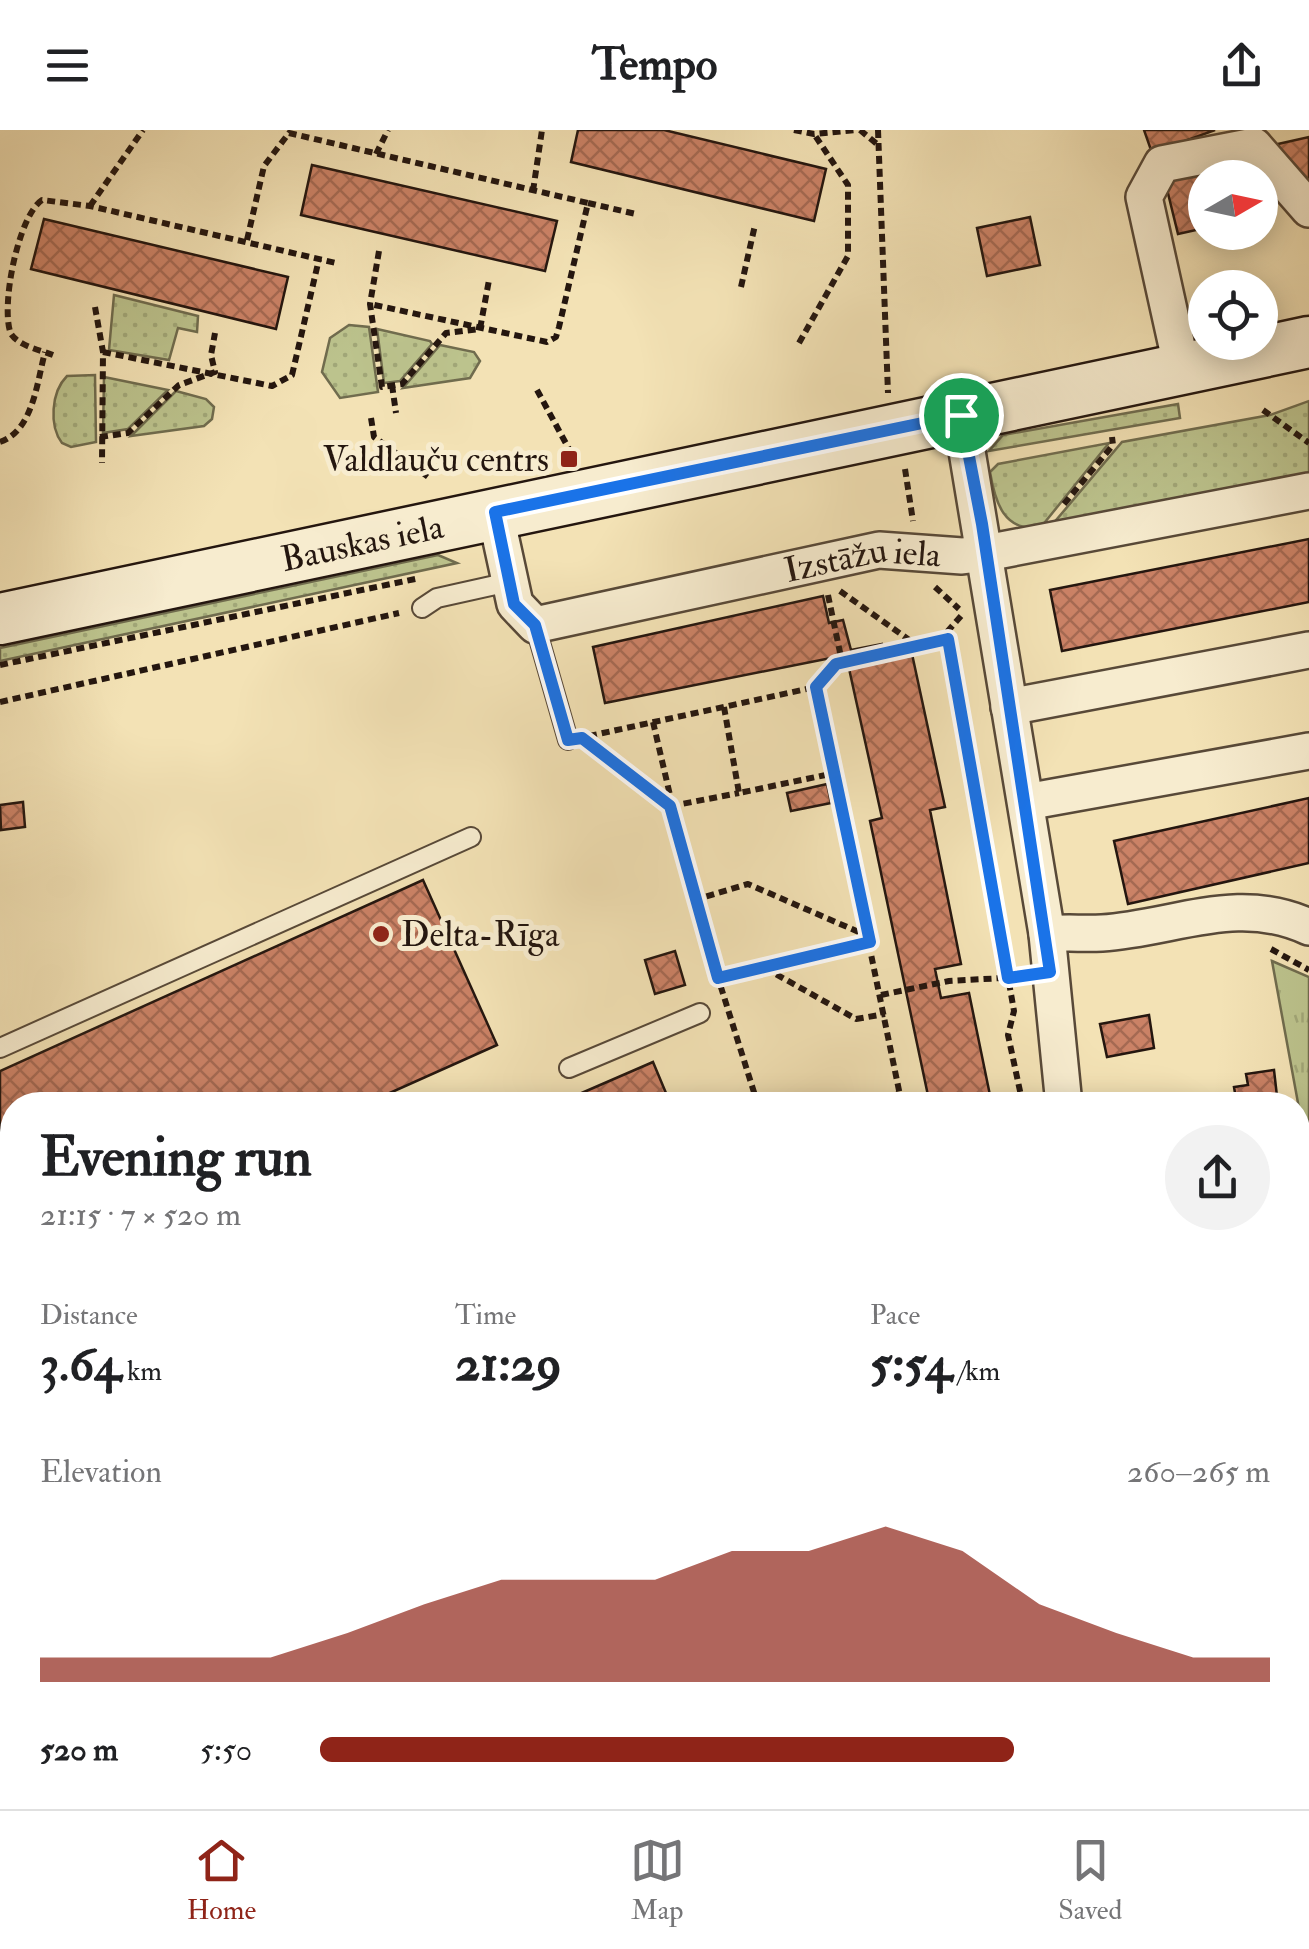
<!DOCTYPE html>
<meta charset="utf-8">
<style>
body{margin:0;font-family:"IM FELL Double Pica",serif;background:#f2f2f2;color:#202124;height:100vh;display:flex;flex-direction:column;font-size:38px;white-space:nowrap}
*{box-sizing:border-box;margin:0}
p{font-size:32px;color:#757577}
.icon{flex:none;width:55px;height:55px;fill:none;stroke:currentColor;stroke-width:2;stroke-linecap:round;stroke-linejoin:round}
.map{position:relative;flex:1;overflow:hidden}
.details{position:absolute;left:0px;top:962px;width:1310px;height:718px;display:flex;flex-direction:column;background:#fff;border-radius:40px 40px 0 0;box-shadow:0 5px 25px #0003}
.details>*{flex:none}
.needle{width:65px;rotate:81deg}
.controls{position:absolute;left:1188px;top:30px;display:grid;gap:20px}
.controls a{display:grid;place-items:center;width:90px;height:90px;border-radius:50%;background:#fff;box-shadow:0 5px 25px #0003;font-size:50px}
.pin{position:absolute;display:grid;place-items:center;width:85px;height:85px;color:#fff;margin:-42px;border:5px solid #fff;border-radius:50%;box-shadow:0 2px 10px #0007}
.round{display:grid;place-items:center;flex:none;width:105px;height:105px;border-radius:52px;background:#f2f2f2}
.head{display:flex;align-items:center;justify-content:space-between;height:170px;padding:0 40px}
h1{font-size:55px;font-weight:800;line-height:75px}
.figures{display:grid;grid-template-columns:repeat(3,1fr);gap:15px;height:170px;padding:10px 40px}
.figures div{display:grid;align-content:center}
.figures b{font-size:50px;font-weight:800}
.figures small{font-size:28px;font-weight:400}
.figures p{font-size:28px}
.chart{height:280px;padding:20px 40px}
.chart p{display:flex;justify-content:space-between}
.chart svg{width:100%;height:180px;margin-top:10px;fill:#8f2418;opacity:.7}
ul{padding:0 40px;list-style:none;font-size:32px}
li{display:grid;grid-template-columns:160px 120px 1fr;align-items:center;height:75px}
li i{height:25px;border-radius:12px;background:#8f2418}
header{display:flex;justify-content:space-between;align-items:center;height:130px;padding:0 40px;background:#fff;font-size:45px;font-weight:800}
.dock{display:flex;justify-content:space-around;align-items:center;height:140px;border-top:2px solid #e0e0e0;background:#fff;font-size:28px;color:#757577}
.dock a{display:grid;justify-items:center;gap:5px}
.dock .active{color:#8f2418}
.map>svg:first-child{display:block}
</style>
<header><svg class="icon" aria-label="menu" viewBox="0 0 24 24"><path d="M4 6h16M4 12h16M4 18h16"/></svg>Tempo<svg class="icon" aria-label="share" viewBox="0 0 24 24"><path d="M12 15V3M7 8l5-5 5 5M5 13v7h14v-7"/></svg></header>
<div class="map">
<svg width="1309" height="1679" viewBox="0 0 1309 1679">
<defs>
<pattern id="grass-dots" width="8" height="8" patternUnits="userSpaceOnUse" patternTransform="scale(2.5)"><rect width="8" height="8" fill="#bcc38d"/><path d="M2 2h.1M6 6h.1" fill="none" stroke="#a1a778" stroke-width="1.8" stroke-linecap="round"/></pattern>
<pattern id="forest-firs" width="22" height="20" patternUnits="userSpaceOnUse" patternTransform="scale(2.5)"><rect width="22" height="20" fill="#bcc38d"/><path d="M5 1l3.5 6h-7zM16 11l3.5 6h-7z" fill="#a1a778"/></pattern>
<pattern id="park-tufts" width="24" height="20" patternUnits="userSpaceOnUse" patternTransform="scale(2.5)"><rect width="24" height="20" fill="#bcc38d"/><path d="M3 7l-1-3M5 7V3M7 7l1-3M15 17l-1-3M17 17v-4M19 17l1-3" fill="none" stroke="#a1a778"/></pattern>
<pattern id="building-cross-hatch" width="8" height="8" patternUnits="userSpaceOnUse" patternTransform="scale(2.5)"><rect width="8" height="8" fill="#cb8266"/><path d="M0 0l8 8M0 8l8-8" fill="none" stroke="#a56952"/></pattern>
</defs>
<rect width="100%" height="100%" fill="#f3e2b5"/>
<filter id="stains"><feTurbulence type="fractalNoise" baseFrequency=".002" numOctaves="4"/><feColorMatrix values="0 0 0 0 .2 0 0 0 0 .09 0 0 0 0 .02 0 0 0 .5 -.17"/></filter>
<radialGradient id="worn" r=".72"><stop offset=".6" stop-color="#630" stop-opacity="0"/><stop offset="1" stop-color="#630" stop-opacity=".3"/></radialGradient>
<!-- grass -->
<g fill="url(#grass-dots)" stroke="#706c4e" stroke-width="2.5">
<path d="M114,165L198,186L197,202L178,198L169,230L109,220Z"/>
<path d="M349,195L369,197L378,262L340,268L322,242L330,208Z"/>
<path d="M377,199L430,211L432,214L400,251L384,253Z"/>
<path d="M440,215L474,222L480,231L470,248L403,258Z"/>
<path d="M95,245L96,312L71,317L62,313C49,296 51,262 67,246Z"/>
<path d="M104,247L168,260L128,299L103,303Z"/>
<path d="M176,261L206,269L214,277L212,289L204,296L131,306Z"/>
<path d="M1309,271V348L1052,395L1122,312L1270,285Z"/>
<path d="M1178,274L1180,288L989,321L1003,305Z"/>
<path d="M1109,313L1041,397C1004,403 995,372 990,342L998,334Z"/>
<path d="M438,425L457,433L0,531V518Z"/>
<path d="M527,1668H938L931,1679H513Z"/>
</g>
<!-- forest -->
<g fill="url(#forest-firs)" stroke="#706c4e" stroke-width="2.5">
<path d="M1298,1579H1309V1679H1093L1054,1668H1298Z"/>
<path d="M12,1648V1668H527L513,1679H0V1653Z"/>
</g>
<!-- park -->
<path fill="url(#park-tufts)" stroke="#706c4e" stroke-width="2.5" d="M1272,831L1309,847V1033Z"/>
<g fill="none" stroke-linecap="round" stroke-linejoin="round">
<!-- stream -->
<g stroke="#6b7b6e" stroke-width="10">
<path d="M33,1679L71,1668"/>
<path d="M950,1679L955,1668"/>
</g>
</g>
<!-- building -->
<g fill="url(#building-cross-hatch)" stroke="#24160f" stroke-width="2.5">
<path d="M578,0H664L826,39L814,91L571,32Z"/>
<path d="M1144,0H1215L1152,23Z"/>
<path d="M1309,7V49L1288,53L1278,14Z"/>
<path d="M1224,33L1228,48H1205V98L1178,104L1164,47Z"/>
<path d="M312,35L557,91L545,141L301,85Z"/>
<path d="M1030,87L1040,135L987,146L977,98Z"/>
<path d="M44,89L288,147L276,199L31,139Z"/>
<path d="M1309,409V472L1062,521L1050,460Z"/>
<path d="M823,466L829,493L843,490L851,520L882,514L885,530L912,524L945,677L930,680L961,834L935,839L941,868L969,863L992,975H930L870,691L882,688L846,525L605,573L593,517Z"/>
<path d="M827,654L831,673L791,681L787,663Z"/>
<path d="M1309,668V733L1128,774L1114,711Z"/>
<path d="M23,672L25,697L1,700L0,675Z"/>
<path d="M423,750L497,915L363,975H12V1123L0,1095V941Z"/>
<path d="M675,821L685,855L655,864L645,830Z"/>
<path d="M1149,885L1154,918L1107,927L1100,894Z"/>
<path d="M653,932L671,975H554Z"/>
<path d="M1274,940L1278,975H1237L1234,957L1248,955L1246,944Z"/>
<path d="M1309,1342V1392H1305L1309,1466L1298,1468V1344Z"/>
</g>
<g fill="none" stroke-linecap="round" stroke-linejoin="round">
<!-- lane casing -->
<g stroke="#584938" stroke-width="22">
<g id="lane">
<path d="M422,478L437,468L509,452"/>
<path d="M535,495L568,610"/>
<path d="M0,918L471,707"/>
<path d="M569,938L700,883"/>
<path d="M0,1404L12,1398"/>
<path d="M0,1430L12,1458"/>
<path d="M0,1531L12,1525"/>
<path d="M0,1570L12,1597"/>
</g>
</g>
<!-- street casing -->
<g stroke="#584938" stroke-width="40">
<g id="street">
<path d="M1182,239L1144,67L1162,34L1254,16L1309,79"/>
<path d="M961,285L1047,804L1064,975"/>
<path id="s1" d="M495,382L515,474L535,495L879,420L962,426L986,423L1309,361"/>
<path d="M1009,577L1309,520"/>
<path d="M1026,672L1309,621"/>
<path d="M1047,804C1065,802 1083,804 1102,803C1175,798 1238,764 1309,797"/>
</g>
</g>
<!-- secondary casing -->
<g stroke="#24160f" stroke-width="55">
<g id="secondary">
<path id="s2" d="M0,489L1309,212"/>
</g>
</g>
<!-- path -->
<g stroke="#24160f" stroke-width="6" stroke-dasharray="8 5" stroke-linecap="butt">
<path d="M794,0L814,4L855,0"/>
<path d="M860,0L877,14"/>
<path d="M878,0L888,263"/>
<path d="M376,24L388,0"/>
<path d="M533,61L542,0"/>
<path d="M588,73L636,84"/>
<path d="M90,76L143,0"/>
<path d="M247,110L264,36L289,3L588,73L559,197L556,207L547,212L370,174"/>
<path d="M379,121L370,174L382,257L402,254L446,203L480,199L489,150"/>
<path d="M741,157L755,95"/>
<path d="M95,177L103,222L102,333"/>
<path d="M799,213L848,126V55L814,4"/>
<path d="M103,222L272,256L292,245L319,129"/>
<path d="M53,225C40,220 19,216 11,204C0,178 18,86 42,70L90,76L336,133"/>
<path d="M392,255L396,283"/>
<path d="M537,260L569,319"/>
<path d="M1263,280L1309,313"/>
<path d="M371,288L374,307L431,349"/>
<path d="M100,307L128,303L179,255L215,242L211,225L215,203"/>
<path d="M0,312C33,301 37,252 45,222"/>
<path d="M905,339L913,391"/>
<path d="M1064,374L1113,315L1112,307"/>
<path d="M935,457L959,479"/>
<path d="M840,461L915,514"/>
<path d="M828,465L842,532"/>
<path d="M961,486L947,502L1014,881L1008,905L1023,975"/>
<path d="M0,535L420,448"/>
<path d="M816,557L836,534L949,509"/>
<path d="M0,572L399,483"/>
<path d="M724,577L739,663L835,643"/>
<path d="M653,592L697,781L758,975"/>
<path d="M589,606L816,557L902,975"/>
<path d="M588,613L671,676L739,663"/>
<path d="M694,770L748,754L868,806"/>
<path d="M1271,819L1309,840"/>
<path d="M765,838L856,889L885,884"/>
<path d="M718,848L870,812"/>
<path d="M881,865L949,851L1021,847"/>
<path d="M852,975L900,964"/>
</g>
<!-- lane -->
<use href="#lane" stroke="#f7eccf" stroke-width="18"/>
<!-- street -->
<use href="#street" stroke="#f7eccf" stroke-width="35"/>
<!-- secondary -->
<use href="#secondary" stroke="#f7eccf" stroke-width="50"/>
</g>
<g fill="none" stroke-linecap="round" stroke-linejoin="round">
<!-- route casing -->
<g stroke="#fff" stroke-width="20">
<path id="route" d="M961,285L982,394L1050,842L1008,848L948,509L836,534L816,557L870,812L718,848L670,676L582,608L568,610L535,495L514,474L495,382Z"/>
</g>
<!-- route -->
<use href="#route" stroke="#1a73e8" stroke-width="12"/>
</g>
<!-- markers -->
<g fill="#8f2418" stroke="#f7eccf" stroke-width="4">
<rect x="559" y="319" width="20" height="20" rx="5"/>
<circle cx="381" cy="804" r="10"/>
</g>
<g text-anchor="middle" stroke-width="10" stroke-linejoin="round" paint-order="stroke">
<!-- poi labels -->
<g font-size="35" fill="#24160f" stroke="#f7eccf" text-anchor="end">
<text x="549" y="341">Valdlauču centrs</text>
<text x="401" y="816" text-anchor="start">Delta-Rīga</text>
</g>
<!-- street labels -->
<g font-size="35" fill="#24160f" stroke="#f7eccf">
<text dy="12" stroke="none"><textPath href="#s2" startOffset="370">Bauskas iela</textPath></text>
<text dy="12" stroke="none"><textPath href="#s1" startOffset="458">Izstāžu iela</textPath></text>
</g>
</g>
<rect width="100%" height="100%" filter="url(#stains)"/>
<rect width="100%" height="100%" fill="url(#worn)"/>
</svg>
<div class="controls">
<a><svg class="needle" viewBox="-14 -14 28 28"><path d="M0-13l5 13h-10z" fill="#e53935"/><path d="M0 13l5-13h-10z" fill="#757577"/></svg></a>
<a><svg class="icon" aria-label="locate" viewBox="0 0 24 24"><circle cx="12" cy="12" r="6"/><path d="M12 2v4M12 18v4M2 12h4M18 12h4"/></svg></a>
</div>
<div class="pin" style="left:961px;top:285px;background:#1e9e55"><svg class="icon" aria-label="arrive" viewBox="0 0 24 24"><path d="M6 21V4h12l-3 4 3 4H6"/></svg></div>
<section class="details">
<div class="head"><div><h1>Evening run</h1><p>21:15 · 7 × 520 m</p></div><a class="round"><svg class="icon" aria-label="share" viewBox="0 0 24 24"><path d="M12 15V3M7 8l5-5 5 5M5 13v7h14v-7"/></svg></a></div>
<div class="figures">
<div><p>Distance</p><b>3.64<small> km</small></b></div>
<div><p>Time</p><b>21:29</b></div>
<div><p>Pace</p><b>5:54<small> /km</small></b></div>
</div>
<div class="chart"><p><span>Elevation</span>260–265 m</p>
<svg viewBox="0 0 160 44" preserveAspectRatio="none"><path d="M0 44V38L10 38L20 38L30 38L40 32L50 25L60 19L70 19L80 19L90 12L100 12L110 6L120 12L130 25L140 32L150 38L160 38V44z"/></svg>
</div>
<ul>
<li><b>520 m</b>5:50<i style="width:73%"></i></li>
</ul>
</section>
</div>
<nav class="dock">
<a class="active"><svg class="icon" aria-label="home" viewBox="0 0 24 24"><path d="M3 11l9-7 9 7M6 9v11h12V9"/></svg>Home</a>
<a><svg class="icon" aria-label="map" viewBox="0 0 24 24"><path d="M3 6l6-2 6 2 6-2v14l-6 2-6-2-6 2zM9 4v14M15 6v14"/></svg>Map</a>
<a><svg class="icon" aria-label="saved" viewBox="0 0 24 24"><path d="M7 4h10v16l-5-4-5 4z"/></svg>Saved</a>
</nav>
